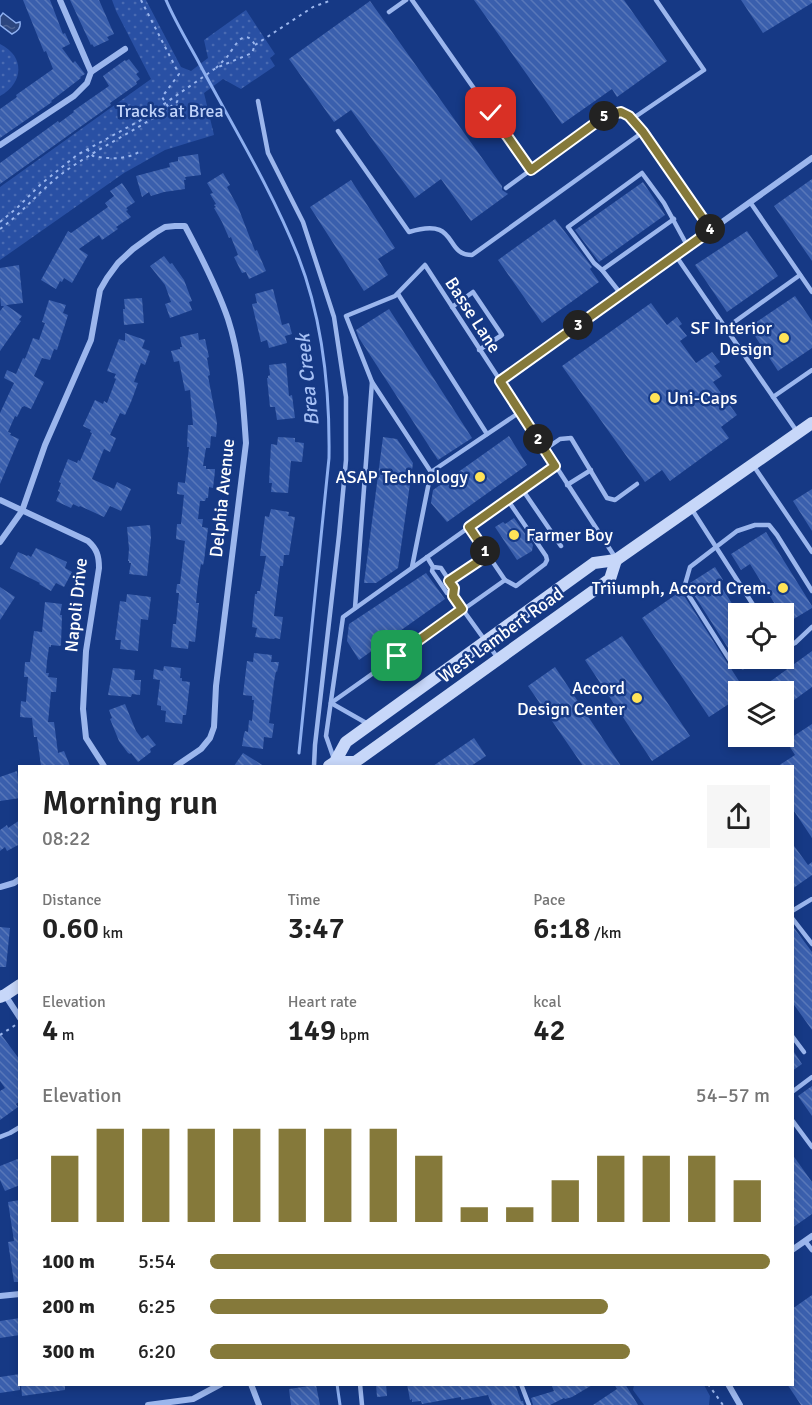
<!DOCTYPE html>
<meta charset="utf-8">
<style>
body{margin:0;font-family:Signika,sans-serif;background:#f6f6f6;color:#222;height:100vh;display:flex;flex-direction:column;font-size:22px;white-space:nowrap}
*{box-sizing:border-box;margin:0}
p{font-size:20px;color:#767676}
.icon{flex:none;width:33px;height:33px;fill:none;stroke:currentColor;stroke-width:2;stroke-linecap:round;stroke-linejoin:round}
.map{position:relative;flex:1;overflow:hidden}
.drawer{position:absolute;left:18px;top:765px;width:776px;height:621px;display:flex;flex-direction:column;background:#fff;border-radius:0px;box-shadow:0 3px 9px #0003}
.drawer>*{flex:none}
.fabs{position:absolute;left:728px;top:603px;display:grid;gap:12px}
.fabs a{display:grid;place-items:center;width:66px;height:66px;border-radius:0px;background:#fff;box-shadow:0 3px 9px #0003;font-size:30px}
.pin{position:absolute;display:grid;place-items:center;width:51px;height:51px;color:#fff;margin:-26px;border-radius:12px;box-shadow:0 3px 9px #0006}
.km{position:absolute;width:30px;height:30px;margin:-15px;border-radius:50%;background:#222;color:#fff;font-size:16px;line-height:30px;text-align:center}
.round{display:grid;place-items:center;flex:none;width:63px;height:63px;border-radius:0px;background:#f6f6f6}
.headline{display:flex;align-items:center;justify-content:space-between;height:102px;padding:0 24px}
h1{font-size:33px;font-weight:600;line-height:45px}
.metrics{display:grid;grid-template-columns:repeat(3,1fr);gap:9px;height:102px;padding:6px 24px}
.metrics div{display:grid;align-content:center}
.metrics b{font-size:30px;font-weight:600}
.metrics small{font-size:16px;font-weight:400}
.metrics p{font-size:16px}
.chart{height:168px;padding:12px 24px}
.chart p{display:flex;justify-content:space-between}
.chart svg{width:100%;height:108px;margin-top:6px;stroke:#85793a;stroke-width:6}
ul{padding:0 24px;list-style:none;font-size:20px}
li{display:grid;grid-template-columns:96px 72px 1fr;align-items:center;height:45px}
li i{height:15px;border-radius:8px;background:#85793a}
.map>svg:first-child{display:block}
</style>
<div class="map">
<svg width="812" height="1405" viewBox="0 0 812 1405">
<defs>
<pattern id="grass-dots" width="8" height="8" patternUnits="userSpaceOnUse" patternTransform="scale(1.5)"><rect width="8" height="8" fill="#2950a4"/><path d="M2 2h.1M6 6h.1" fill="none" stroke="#496ab2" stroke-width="1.8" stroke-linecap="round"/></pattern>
<pattern id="water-ripples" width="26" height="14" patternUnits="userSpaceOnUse" patternTransform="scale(1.5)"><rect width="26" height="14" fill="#2c467f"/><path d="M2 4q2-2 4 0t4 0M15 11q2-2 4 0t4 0" fill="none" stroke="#4c6292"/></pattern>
<pattern id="building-back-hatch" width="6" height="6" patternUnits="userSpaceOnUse" patternTransform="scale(1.5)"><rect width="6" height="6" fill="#3a5fad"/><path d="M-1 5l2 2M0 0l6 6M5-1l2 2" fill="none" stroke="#5877b9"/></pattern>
</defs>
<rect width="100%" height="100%" fill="#163985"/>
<!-- grass -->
<g fill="url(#grass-dots)">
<path d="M112,0H146L181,67L191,71L208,58L204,40L246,10L275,54L270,58L275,66L241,89L223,79L204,93L214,135L165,150L124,173L0,260V187L151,79L116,11Z"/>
<path d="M0,44C25,56 24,83 0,96Z"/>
</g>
<!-- garden -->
<path fill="#2950a4" d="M634,1385H704L710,1396L709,1405H644L633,1390Z"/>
<!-- water -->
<path fill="url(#water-ripples)" stroke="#8daff0" stroke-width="1.5" d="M3,13L16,23L20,22C21,28 18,31 12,34L0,25V17Z"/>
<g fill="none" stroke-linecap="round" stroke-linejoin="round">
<!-- stream -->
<g stroke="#8daff0" stroke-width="3">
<path d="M166,0C175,21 187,41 198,61C232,125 271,188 298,256C323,320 330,390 329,458L299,753"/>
<path d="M337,1384L340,1405"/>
</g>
</g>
<!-- building -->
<g fill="url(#building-back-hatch)">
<path d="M23,0H50L63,34L65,33L70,44L62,48L73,63L75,61L85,74L80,77L81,78L51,101L52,102L0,138V109L17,97L16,95L53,69L46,51L44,52Z"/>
<path d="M70,0H99L114,34L107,37L109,40L94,47L92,44L91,45Z"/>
<path d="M474,0H624L667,61L617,97L612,89L562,124Z"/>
<path d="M741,0H812V3L763,33Z"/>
<path d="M370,1L502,186V190L508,194L471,221L441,179L415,198L351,110L334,122L289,59Z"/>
<path d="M129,59L139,72L136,74L140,79L136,82L137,84L110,103L111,105L0,184V163L58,121L59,123L74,112L73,111L109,86L103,76L125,60L126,61Z"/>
<path d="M198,154L201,175L185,177L186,180H184L185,189L164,192L151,196L149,192L142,197L136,176L170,167L169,163L178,161V157Z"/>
<path d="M223,173L230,185L227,187L238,207L255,251L257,250L266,271L249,279L246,272L242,273L234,257L238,255L231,237L229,238L222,222L214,208L216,207L214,205L216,204L210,194L213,193L207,183Z"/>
<path d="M812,179V261L774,206Z"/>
<path d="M351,180L395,248L378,259L388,275L364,291L310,207Z"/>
<path d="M643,182L665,215L599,262L575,230Z"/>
<path d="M122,183L135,202L126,208L128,210L126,211L131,217L116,227L118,229L102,240L99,235L79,249L88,255L72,283L64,278L62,282L60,281L56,289L41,280L68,231L71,233L108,207L105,203L114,196L110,191Z"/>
<path d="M555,219L592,267L590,269L599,282L542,323L498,260Z"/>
<path d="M747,231L778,276L727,312L695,265Z"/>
<path d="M164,256L170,264L172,263L184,280L192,301L189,302L192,310L170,318L165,304L171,302L165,285L150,266Z"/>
<path d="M19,265L23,303L6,305L22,316L19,320L21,321L0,351V311L4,306H1L0,295V268Z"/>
<path d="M273,289L282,325L289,323L292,334L285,336L287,343L269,348L267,340L261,342L252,304L257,303L255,294Z"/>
<path d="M795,296L812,321V348L778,371L749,327Z"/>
<path d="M142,298L144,323L124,325L123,309H125L124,299Z"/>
<path d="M49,300L66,305L63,313L68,315L57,350L54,349L50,360L42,358L34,376L44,382L31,409L24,406L23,407H22L17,417L15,416L8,432L11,433L10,435L19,439L0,484V413L14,383L4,378L7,370L16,374L23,358L25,359L33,338L39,340L45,323L42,322Z"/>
<path d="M651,303L667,325L677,317L682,324L679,326L687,336L680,341L696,363L712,352L720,362L714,366L722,376L713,382L737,415L721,427L729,438L670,481L662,470L645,482L562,366Z"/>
<path d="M389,309L472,438L438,460L359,338L356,330Z"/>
<path d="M125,333L145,340L142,348L150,351L145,365L141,363L134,382L138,383L131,402L125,415L120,413L110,435L116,438L110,452L104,449L92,479L114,489L117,482L131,489L121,511L110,506L104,517L80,506L79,507L73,504L71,508L56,501L60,492L58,491L61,483L59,482L68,459L77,463L78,460L80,461L92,433L90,432L91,430L83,426L95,400L103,404L104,401L107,403L116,379L114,378L116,374L107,371L119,339L125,341Z"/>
<path d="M198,333L199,340L205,339L209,357L207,358L210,375L208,376L217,423L216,437L211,436L210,448H206L203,466H206V469H215V471L213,488L209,487L208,498H206L205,501H200L198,519H203L202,527L208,528L204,561L203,565L201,564L198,582L196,603H199L195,642L189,641L188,649L171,647L173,624H176L179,593H176L177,584H180L185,541L176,539L177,524H181L184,495L177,494L178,482L185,483L189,447H187L188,425H193L190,390L185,391L179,361L174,362L171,351L180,349V347H182L180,337Z"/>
<path d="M286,363L289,396L292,395L295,418L277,420L275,407H270L267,378H268V376L270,375L269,365Z"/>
<path d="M509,436L527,465L447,522L431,503L433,490Z"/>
<path d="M278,437L295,438V442L304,443L302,462L291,461L288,493L271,492L272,483H269L271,444L277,445Z"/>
<path d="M383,437L397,439L413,463L398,568L376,583H364Z"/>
<path d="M812,489V531L793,501Z"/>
<path d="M271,509L289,512L288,516L295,517L289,555H284L283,566H280L274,616L283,617L280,639L275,638L274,639L255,637L257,628L252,627L255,594H257V591H260L266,556H260L265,516L269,517Z"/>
<path d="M514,518L533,545L532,551L517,560L495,527L503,522L505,524Z"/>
<path d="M150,525L151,538L147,576L129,574L131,563H129V561H128L129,549L127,527Z"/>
<path d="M766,532L812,606V608L787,623L783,614H781L750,564L741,570L731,554Z"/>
<path d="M36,548L67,562L65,568L72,572L64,587L56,583L51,591L39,584L40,583L10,568L18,552L27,556L28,555L31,557Z"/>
<path d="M715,567L723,580L719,583L738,613V657L735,659L689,587L690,583Z"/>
<path d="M426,573L445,599L359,660L347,641L349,624Z"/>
<path d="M0,587L15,597L0,620Z"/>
<path d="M681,591L746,692H738V698L709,717L642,618Z"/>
<path d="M127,594L151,597L148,620L141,619L138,651L120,649L121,640H115L120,601L126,602Z"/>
<path d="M45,602L62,604L60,615H62L61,645L60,646L51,645V647H49L47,661L46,673H49L48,677L57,678L56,692H51L48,722H54L58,753L64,751L70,766H41L37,737H34L32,718L20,717L21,701L26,702L28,677H24L25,662H30L34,631L42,632Z"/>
<path d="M622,636L690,736L652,761L585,660Z"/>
<path d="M812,651V687L783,708V692H756Z"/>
<path d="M254,653L272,655L271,662H279L277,672L276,671L274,682L269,723L274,724L272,738L264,737L263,749L242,746L244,734L245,731L248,732L249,720L252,721L254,700H252V696L243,695L247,661L253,662Z"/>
<path d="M164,666L181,668L180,678H182V681L190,682L186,715H183L182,724L165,722L166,711L161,710V706L157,705L160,680L153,679L154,669L163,671Z"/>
<path d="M555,667L621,766H583L528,686Z"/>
<path d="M113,668L135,670L134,680H141L140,695L132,694L131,697L108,695Z"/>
<path d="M125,704L136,731L142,739L148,735L156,745L150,749L151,752L138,762L131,753L130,754L128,753L119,741L110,719L112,718L109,710Z"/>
<path d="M812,724V838L792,808V766H778L795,755L786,741Z"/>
<path d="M474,738L486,756L471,766H433Z"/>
<path d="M243,753L264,766H234Z"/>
<path d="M17,771L20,798L0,801V777Z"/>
<path d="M20,820V844L7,851L5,847L0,851V830L7,825L8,828Z"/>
<path d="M792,843L808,865L812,862V875L792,889Z"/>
<path d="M792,925L812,952V1030L792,1002Z"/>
<path d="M0,927L10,928L6,967H0Z"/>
<path d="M0,1033L20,1060V1101L16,1104L18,1107L0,1120V1091L5,1088L0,1081Z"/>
<path d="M792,1049L802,1064L792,1071Z"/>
<path d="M812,1086V1116L798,1096Z"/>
<path d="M792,1154L812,1182V1214L792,1228Z"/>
<path d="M20,1158V1185L5,1191L0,1180V1166Z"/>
<path d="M20,1200V1282H14L8,1242L14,1241L8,1202Z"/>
<path d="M812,1295V1405H801L787,1384H792V1309Z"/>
<path d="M20,1318V1335L0,1338V1321Z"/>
<path d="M20,1374V1390L0,1393V1377Z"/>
<path d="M21,1384H65V1390L22,1396Z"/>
<path d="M376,1384H386L387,1396L377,1397Z"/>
<path d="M407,1384H515L521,1401H523L524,1405H492L488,1395L461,1400V1397L422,1404L421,1401L412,1402V1399L410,1400Z"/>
<path d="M551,1384H594L572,1397L565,1399L564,1398L550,1405H533L531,1398L554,1391Z"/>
<path d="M614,1384H625L638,1405H593L617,1389Z"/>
<path d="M316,1385L320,1405H291L289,1389Z"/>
</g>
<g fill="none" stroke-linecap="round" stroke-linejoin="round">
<!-- path -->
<g stroke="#9bb6ed" stroke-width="2" stroke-dasharray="3 4.5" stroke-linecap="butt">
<path d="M141,0L179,74L162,97L169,108"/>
<path d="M255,45L313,7L332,0"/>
<path d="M87,149L93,156C109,159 125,160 139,152"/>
<path d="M0,222L17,208L41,184L77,155L141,120L216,68L252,53L255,45C244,25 234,48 227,57C223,61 220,64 216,68"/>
<path d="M0,229C25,211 44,185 70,168C105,144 143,127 177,102L179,96"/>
<path d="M0,1035L17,1024"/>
<path d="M708,1384L723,1405"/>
</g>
<!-- service -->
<g stroke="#9bb6ed" stroke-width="4.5">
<path d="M412,0L531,170"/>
<path d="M389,12L406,0"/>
<path d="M258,101L268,153L303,222L334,317L346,397V460L339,535L315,745L314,766"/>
<path d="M632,119L704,70L656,0"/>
<path d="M338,131L409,232C460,216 443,255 472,255L643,132"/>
<path d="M506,188L605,116L621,112L629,116L643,132L711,230"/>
<path d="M750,202L812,292"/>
<path d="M676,256L798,433"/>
<path d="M602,270L674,219"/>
<path d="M398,294L487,434"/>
<path d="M621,294L602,270L594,263L568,227L642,173L664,203L688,247"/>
<path d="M452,307L473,292L502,335L479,350"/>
<path d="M726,328L800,275"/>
<path d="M372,382L431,472L412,567"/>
<path d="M773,397L812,370"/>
<path d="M544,450L560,439L571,438L607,498L615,500L637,484"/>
<path d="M753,465L812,552"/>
<path d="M431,472L520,412"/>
<path d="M567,485L591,470"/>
<path d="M522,489L561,546"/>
<path d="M691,508L759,614"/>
<path d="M427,557L433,567L432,571L447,593L453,596L454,588L441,568L433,567"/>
<path d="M505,580L516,586L545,564L547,560L546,556L507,499"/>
<path d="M449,581L488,555"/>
<path d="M453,596L497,657"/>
<path d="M355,608L372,382L346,316L395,296L425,265L615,557"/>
<path d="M783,649L795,643L812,627"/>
<path d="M764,658L743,667L733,665L684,588L690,567L737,531L755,525H769L777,535L812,591"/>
<path d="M331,703L505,580L469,527"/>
<path d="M331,703L368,724"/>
<path d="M334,759L326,736L343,617L555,466"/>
<path d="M792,911L812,899"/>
<path d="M792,918L812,944"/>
<path d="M792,1036L804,1052"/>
<path d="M792,1092L812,1077"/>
<path d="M792,1120L812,1147"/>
<path d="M0,1137L10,1133L20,1127"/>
<path d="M805,1241L812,1250"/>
<path d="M360,1384L362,1405"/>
<path d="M521,1384L529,1405"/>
</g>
<!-- minor -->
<g stroke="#9bb6ed" stroke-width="6">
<path d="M60,0L91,72"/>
<path d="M0,145L74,96L87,83L91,72L125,49"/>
<path d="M499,381L812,158"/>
<path d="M0,500L88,541C97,549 99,556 99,568L86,651L83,709L86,738L104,766"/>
<path d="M0,542L22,511L45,445L91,340L100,290L107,278L118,263L133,249L155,233L165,227L175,226H185C201,256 217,287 228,319C241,359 243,402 246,443L216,686L214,727L210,738L201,749L176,766"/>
<path d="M0,887L14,883L20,879"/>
<path d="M5,995L20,1018"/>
<path d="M792,1250L812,1236"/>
<path d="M0,1296L20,1294"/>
<path d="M251,1384L259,1405"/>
<path d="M728,1384L740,1405"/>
<path d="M148,1405L193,1399L221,1384"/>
</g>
<!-- secondary -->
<g stroke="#c7d7f9" stroke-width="12">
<path d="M335,762H355L610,579L616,560"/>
<path d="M329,766L335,762L346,742L594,563L616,560L812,423"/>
<path d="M0,997L5,995L20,985"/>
</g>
</g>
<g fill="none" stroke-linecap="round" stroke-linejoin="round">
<!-- route casing -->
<g stroke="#fff" stroke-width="12">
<path id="route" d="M397,656L462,609L453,596L454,588L449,581L488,555L469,527L555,466L500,381L711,230L643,132L629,116L621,112L605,116L531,170L491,113"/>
</g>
<!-- route -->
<use href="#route" stroke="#85793a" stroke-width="8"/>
</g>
<!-- markers -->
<g fill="#ffe357" stroke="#163985" stroke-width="2">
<circle cx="784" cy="338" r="6"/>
<circle cx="655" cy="398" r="6"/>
<circle cx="480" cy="477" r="6"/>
<circle cx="514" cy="535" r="6"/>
<circle cx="783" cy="588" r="6"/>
<circle cx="637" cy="698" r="6"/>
</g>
<g text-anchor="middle" stroke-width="5" stroke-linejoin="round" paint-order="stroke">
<!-- park labels -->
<g font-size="18" fill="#c0d3fa" stroke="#163985">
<text x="170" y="117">Tracks at Brea</text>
</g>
<!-- street labels -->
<g font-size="18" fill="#fff" stroke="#163985">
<text transform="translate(473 315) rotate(57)" y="6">Basse Lane</text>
<text transform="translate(222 498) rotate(-84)" y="6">Delphia Avenue</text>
<text transform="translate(76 605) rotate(-84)" y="6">Napoli Drive</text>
<text transform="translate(501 635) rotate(-36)" y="6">West Lambert Road</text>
</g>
<!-- poi labels -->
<g font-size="18" fill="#fff" stroke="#163985" text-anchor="end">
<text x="772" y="334">SF Interior<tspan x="772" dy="21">Design</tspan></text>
<text x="667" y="404" text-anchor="start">Uni-Caps</text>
<text x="468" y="483">ASAP Technology</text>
<text x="526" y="541" text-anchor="start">Farmer Boy</text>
<text x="771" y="594">Triiumph, Accord Crem.</text>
<text x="625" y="694">Accord<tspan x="625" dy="21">Design Center</tspan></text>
</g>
<!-- water labels -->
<g font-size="20" font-style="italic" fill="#a6c0f5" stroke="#163985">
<text transform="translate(307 380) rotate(-96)" y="7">Brea Creek</text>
</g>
</g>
</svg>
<div class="fabs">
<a><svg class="icon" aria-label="locate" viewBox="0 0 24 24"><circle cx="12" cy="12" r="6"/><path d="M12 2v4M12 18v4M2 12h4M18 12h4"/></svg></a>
<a><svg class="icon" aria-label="layers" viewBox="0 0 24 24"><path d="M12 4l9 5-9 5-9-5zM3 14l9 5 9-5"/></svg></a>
</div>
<div class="pin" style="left:397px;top:656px;background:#1e9e55"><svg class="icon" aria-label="arrive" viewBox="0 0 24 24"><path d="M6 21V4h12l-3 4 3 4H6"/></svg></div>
<div class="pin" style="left:491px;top:113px;background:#d93025"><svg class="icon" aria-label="check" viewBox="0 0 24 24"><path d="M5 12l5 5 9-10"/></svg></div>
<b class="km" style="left:485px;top:551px">1</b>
<b class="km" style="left:538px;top:439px">2</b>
<b class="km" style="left:578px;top:325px">3</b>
<b class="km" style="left:710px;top:229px">4</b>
<b class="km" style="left:604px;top:116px">5</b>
<section class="drawer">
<div class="headline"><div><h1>Morning run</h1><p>08:22</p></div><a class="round"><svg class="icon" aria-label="share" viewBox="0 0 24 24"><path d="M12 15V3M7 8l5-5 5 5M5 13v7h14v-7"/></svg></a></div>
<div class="metrics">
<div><p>Distance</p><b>0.60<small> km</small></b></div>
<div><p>Time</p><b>3:47</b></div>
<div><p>Pace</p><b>6:18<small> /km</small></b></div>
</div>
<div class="metrics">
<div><p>Elevation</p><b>4<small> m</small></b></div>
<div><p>Heart rate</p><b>149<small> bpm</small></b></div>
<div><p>kcal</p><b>42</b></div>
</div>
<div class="chart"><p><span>Elevation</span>54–57 m</p>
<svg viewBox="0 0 160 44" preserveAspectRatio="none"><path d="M5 44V17M15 44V6M25 44V6M35 44V6M45 44V6M55 44V6M65 44V6M75 44V6M85 44V17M95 44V38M105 44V38M115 44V27M125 44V17M135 44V17M145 44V17M155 44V27"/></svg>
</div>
<ul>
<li><b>100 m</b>5:54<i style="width:100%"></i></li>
<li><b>200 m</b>6:25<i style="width:71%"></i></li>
<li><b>300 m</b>6:20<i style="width:75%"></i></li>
</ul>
</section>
</div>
